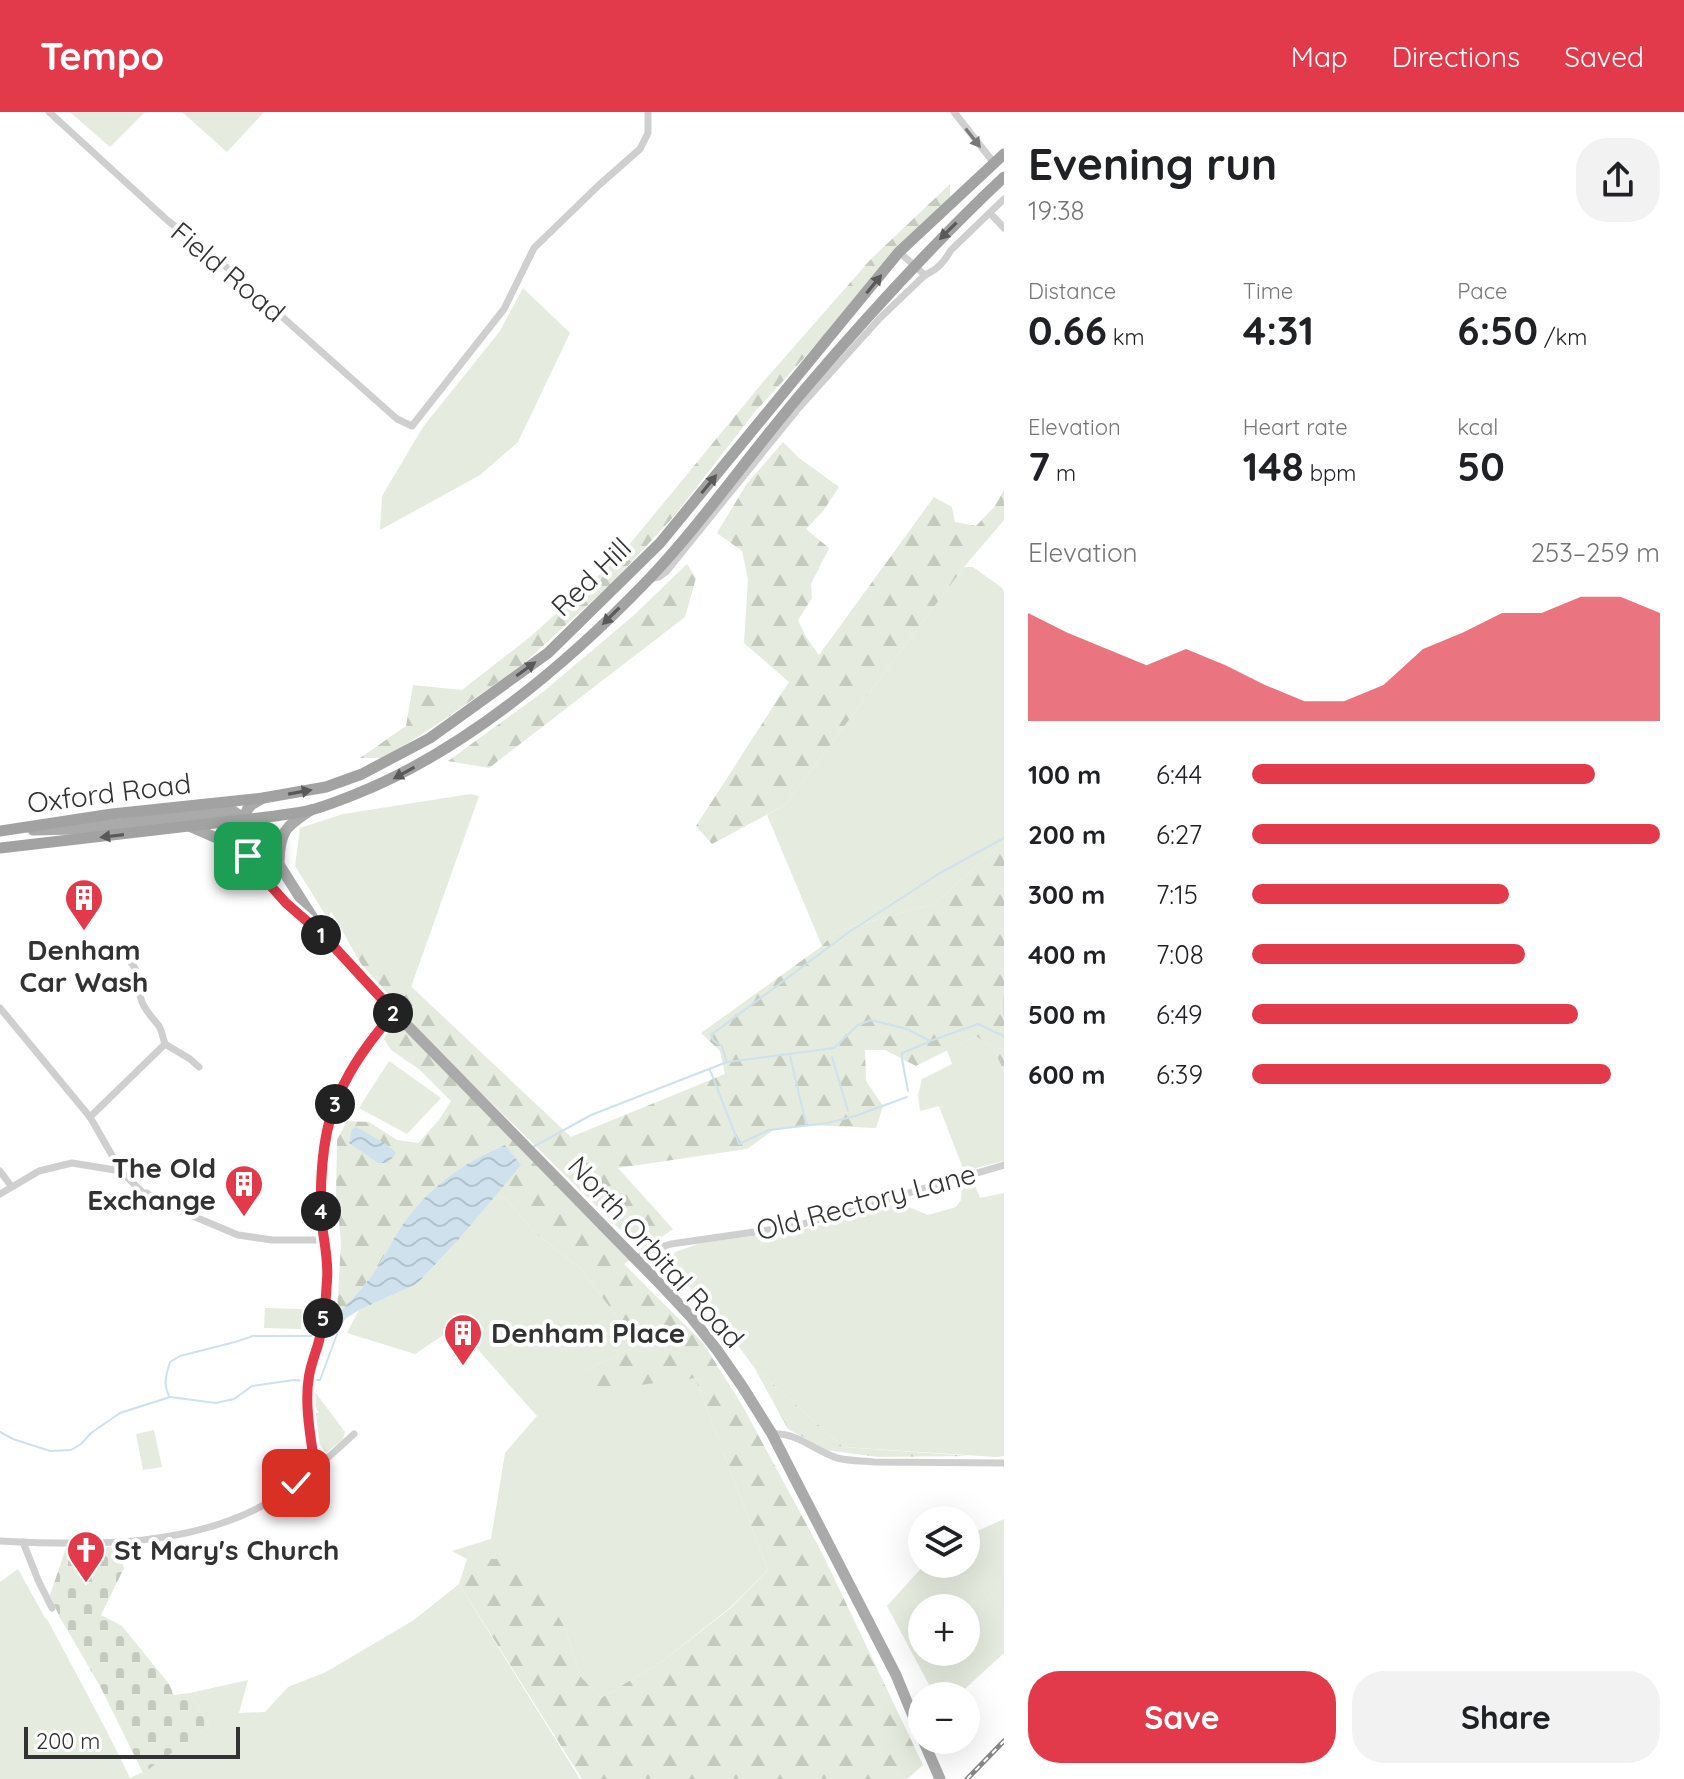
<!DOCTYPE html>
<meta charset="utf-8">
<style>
body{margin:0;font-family:Quicksand,sans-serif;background:#f2f2f2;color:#202124;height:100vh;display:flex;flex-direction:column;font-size:30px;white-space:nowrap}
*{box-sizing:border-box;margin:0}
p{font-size:26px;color:#757577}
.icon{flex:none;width:44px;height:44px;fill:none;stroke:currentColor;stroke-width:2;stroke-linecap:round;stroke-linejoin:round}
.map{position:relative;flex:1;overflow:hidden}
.details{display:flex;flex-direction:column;background:#fff;width:680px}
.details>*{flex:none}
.fabs{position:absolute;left:908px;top:1394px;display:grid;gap:16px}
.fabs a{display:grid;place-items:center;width:72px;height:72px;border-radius:50%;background:#fff;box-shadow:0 8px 32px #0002;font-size:40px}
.scale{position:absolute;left:24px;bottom:20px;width:216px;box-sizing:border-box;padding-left:8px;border:4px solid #323232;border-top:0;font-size:22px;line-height:28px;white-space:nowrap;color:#323232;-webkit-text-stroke:6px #fff;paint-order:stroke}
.pin{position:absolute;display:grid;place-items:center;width:68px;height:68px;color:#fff;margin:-34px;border-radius:16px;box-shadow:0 4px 12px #0006}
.km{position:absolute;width:40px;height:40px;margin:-20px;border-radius:50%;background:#222;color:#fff;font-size:22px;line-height:40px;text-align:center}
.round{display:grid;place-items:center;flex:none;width:84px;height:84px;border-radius:32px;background:#f2f2f2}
.head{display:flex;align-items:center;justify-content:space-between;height:136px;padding:0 24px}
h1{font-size:44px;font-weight:800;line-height:60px}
.figures{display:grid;grid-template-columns:repeat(3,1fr);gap:12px;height:136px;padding:8px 24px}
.figures div{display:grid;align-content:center}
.figures b{font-size:40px;font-weight:800}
.figures small{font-size:22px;font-weight:400}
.figures p{font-size:22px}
.chart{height:224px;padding:16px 24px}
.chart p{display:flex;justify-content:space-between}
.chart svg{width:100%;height:144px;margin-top:8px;fill:#e23a4a;opacity:.7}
.primary-button{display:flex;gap:16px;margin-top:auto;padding:16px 24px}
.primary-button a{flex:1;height:92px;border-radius:32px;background:#e23a4a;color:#fff;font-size:32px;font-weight:800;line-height:92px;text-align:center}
.primary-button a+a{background:#f2f2f2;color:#202124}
ul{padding:0 24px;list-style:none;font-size:26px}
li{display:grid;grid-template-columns:128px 96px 1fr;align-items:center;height:60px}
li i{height:20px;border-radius:10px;background:#e23a4a}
header{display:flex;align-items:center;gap:48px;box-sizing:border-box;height:112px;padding:0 40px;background:#e23a4a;color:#fff}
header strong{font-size:38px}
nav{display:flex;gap:44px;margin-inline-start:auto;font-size:28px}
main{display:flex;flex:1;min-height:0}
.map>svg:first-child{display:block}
</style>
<header>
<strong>Tempo</strong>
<nav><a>Map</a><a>Directions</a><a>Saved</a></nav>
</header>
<main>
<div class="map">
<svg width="1004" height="1667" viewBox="0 0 1004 1667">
<defs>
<pattern id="forest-firs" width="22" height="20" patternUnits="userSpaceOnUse" patternTransform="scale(2)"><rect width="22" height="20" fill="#e5ebde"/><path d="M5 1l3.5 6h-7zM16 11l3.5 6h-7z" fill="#c5cabf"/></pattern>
<pattern id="cemetery-stones" width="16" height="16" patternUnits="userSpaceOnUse" patternTransform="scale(2)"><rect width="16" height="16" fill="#e5ebde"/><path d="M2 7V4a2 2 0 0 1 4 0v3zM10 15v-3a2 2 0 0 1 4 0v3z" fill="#c5cabf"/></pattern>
<pattern id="water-waves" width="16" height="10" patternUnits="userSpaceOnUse" patternTransform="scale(2)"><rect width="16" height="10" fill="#cee1ed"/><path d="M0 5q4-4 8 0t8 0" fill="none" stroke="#b1c2cc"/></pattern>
</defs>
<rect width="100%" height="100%" fill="#fff"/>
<!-- green -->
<g fill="#e5ebde" fill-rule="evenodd">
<path d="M70,0H145L110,35Z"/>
<path d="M182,0H264L227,40Z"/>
<path d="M523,176L570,221L518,330L480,363L380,418L382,384L423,315L500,219Z"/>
<path d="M964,455H973L1002,476L1004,479V729L934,792L835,819L822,834L767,703L785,693Z"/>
<path d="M470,682L479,684L411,875L331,800L328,807L295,754L300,716L343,702Z"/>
<path d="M976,924L993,936L1004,959V1049L964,1059L939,994L920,999L918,983L922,967L952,952L947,938Z"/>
<path d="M389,949L441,986L407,1022L359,996Z"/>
<path d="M973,1068L980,1086L1004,1081V1344L996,1345L843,1335L754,1255L715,1203L669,1152L675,1140L701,1131L806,1117L899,1091L928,1103L956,1095L961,1088L962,1071Z"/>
<path d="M495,1082L507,1088L534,1120L581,1157L638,1233L583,1259L695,1266L768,1458L732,1494L664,1548L601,1586L581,1565L565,1516L507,1447H467L452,1439L491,1427L505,1341L537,1304L457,1214L415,1242L347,1221L359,1198L417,1172L459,1127Z"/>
<path d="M265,1196L302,1197L301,1217L264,1216Z"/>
<path d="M315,1280L345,1320L343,1327L326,1341L319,1331L315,1301H319L314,1293Z"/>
<path d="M154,1318L162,1355L143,1358L136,1322Z"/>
<path d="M1004,1407V1541L957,1584H935L887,1494L925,1452H966V1424ZM922,1496H966V1540H922Z"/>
<path d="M18,1457L45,1506L47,1507L102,1610L130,1666L143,1660L210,1614L190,1581L248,1568L239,1601L265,1600L288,1575L326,1560L414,1508L459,1472L580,1667H0V1470Z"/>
</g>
<!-- forest -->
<g fill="url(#forest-firs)">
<path d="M950,72V85L754,301L675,403L613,470L523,552L445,607L385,646H360L406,614L413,573L462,578L530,525L620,444L763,270L871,147Z"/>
<path d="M783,330L799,346L839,375L823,399L806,417L829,436L811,472L812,486L798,508L806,525L819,543L934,385L952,395L955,410L976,414L995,394L1004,378V408L964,455L785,693L712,732L696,714L789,570L744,531L748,468L742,439L717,421L746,373Z"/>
<path d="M687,452L696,466L685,505L489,656L448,649L543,580L633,504Z"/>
<path d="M1004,729V959L993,936L976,924L916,954L885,938H865L866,969L883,994L876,1016L807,1013L775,1017L747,1037L618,1056L673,1117L642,1139L374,875L331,799L571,1025L725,962L720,939L701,921L822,834L835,819L934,792Z"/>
<path d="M387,897L633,1145L624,1152L703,1231L742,1293L823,1443L923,1653L907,1667H582L459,1472L467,1447H507L538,1470L565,1516L581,1565L601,1586L664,1548L732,1495L768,1458L695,1266L585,1280L583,1259L638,1233L581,1157L534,1120L507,1088L495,1082L520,1053L505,1033C465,1049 428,1076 403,1112C391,1129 383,1149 370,1166C360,1179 348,1191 337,1203L341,1129L336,1083L337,1028L347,1009L369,1010L397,1028L418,1031L439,1008L451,989L419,957L391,938L384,927L394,910Z"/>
<path d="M754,1255L843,1335L971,1344L878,1345L827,1338L788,1317Z"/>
</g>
<!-- cemetery -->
<path fill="url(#cemetery-stones)" d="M115,1435L119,1437L124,1456L101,1503L122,1514L169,1572L174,1583L190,1581L210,1614L143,1661L100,1574L59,1504L50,1483L66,1436Z"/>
<!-- water -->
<g fill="url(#water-waves)">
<path d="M356,1015L386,1032L396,1041L388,1051H378L349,1031L352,1017Z"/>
<path d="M505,1033L521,1053L459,1127L417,1172L359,1198L342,1209L337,1203C348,1191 360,1179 370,1166C383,1149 391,1129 403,1112C428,1076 465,1049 505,1033Z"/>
</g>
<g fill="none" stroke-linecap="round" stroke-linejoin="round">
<!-- stream -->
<g stroke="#cee1ed" stroke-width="2">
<path d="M1004,884V903"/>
<path d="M790,944L806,1012"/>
<path d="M832,945L848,999"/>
<path d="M726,949L722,934L714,929L711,923L849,820L940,761L1004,726"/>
<path d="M710,958L739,1032L769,1018L828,1011L855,1004L907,985"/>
<path d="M908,979L902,947V941L929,930"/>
<path d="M533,1035L591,1003L727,950L834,936L858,913L871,908L907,917L930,929L978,912L1004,924"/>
<path d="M312,1268H320L340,1214L344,1207"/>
<path d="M169,1284C163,1271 166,1264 170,1250L180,1244L235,1230L253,1224H314C324,1204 321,1170 322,1147"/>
<path d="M0,1320L13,1327L50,1339L71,1338L81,1332L91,1321L120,1301L170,1285L216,1291L234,1287L252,1274L294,1268L305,1269"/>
</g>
<!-- minor -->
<g stroke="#cfcfcf" stroke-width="7">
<path d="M49,0L167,108L225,154L397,307L412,314L504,197L534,136L599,73L640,37L648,21V0"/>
<path d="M954,0L994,51"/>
<path d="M990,101L1004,116"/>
<path d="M899,140L925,163C938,157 944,150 951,138L1004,87"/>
<path d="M649,467L659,465L666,460L797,298L880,206L925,163"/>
<path d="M0,896L90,1005L121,1059L143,1081H147L157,1089L238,1123L272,1128H324"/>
<path d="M165,932L190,947L199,955"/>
<path d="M90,1005L165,932C163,926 162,919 159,914C152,905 144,898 141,887C134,867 144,863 126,845"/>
<path d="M0,1059L11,1074"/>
<path d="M0,1082L39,1059L72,1051L121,1059"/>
<path d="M636,1148L645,1140L671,1132L796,1114L1004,1053"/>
<path d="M772,1322C796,1320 814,1338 837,1346C848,1349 862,1349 874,1350L1004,1351"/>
<path d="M315,1356C312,1329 304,1291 309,1264C311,1252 316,1240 319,1229C324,1209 326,1188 327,1168C329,1145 322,1123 321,1101C320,1057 323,1008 345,970C359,944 376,922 394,900"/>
<path d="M0,1429C91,1434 199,1436 279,1384C306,1366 330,1344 354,1322"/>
<path d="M23,1430L38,1468L52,1496"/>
</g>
<!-- primary -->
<g stroke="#aaa" stroke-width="11">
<path d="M189,714L219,727L230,734L286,791L325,825L359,864L662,1174L691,1205L717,1238L742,1274L772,1322L796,1369L896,1563L922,1626"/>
<path d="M33,718L75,717L233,699L254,713L318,814"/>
<path d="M279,750C280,719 285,715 311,698"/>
<path d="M254,753L245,735L242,721L247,698L251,693L263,686"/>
<path d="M923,1628L940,1667"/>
</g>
<!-- trunk -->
<g stroke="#a2a2a2" stroke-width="11">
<path d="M0,719L112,702L263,686L326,675L362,662L430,626L548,541L660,431L899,140L1004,42"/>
<path d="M0,736L275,704C287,702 299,701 311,698C326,694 341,688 356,682C464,639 567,552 647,469C704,409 751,340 805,277C868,203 933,132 1004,65"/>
</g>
<!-- rail casing -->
<g stroke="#878787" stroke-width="5">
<path id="rail" d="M967,1667L1004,1629"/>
</g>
<!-- rail -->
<use href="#rail" stroke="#fff" stroke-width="2" stroke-dasharray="6" stroke-linecap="butt"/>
</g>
<!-- one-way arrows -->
<defs><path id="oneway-solid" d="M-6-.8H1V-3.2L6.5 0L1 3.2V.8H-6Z" transform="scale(2)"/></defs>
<use fill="#797979" href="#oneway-solid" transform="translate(973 26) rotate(52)"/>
<g fill="#595959">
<use href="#oneway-solid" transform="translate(948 119) rotate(135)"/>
<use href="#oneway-solid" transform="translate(874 172) rotate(-51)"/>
<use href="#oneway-solid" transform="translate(709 372) rotate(-51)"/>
<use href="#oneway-solid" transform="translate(611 504) rotate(135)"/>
<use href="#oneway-solid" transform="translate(526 557) rotate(-36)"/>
<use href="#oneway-solid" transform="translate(404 661) rotate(151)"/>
<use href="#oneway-solid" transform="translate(300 680) rotate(-10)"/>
<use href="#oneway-solid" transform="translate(112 724) rotate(173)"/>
</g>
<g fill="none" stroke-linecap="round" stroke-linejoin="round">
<!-- route casing -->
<g stroke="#fff" stroke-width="16">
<path id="route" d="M248,744L261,763L286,791L325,825L394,900C376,922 358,944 345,970C323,1008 320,1058 321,1101C322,1123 329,1145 327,1168C326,1188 324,1209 319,1229C316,1240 311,1252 309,1264C304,1292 311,1327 315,1356L296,1371"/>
</g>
<!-- route -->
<use href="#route" stroke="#e23a4a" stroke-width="10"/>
</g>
<!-- icons -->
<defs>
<g id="building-pin" transform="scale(2)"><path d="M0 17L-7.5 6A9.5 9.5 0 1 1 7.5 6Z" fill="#e23a4a" stroke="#fff"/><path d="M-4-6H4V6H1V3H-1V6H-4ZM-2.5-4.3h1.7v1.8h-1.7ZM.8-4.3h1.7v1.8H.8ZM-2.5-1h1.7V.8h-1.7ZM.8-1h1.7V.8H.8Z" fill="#fff"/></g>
<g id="church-pin" transform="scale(2)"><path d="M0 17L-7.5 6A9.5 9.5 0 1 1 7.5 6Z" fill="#e23a4a" stroke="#fff"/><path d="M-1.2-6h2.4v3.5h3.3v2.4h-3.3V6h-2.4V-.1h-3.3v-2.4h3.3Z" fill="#fff"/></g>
</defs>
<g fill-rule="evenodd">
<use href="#building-pin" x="84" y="786"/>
<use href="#building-pin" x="244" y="1072"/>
<use href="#building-pin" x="463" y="1221"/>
<use href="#church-pin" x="86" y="1438"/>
</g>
<g text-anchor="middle" stroke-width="8" stroke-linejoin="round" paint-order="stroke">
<!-- street labels -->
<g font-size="28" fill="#323232" stroke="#fff">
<text transform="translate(228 160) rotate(40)" y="10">Field Road</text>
<text transform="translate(591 465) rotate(-44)" y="10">Red Hill</text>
<text transform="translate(109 681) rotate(-7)" y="10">Oxford Road</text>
<text transform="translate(866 1090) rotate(-15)" y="10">Old Rectory Lane</text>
<text transform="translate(656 1140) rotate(48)" y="10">North Orbital Road</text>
</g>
<!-- poi labels -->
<g font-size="28" font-weight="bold" fill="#323232" stroke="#fff" text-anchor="start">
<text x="84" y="848" text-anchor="middle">Denham<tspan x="84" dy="32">Car Wash</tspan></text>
<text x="216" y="1066" text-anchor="end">The Old<tspan x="216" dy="32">Exchange</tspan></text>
<text x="491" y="1231">Denham Place</text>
<text x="114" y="1448">St Mary's Church</text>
</g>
</g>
</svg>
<div class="fabs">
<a><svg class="icon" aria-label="layers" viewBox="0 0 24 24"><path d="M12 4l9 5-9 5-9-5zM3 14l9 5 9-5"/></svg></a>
<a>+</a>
<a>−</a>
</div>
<div class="scale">200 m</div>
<div class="pin" style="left:248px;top:744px;background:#1e9e55"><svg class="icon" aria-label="arrive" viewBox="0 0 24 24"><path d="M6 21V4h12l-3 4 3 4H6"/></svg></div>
<div class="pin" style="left:296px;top:1371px;background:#d93025"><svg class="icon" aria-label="check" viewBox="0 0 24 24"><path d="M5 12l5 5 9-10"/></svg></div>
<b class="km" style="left:321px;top:823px">1</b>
<b class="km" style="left:393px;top:901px">2</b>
<b class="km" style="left:335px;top:992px">3</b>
<b class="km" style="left:321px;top:1099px">4</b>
<b class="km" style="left:323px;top:1206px">5</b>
</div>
<section class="details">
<div class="head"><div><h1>Evening run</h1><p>19:38</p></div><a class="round"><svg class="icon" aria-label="share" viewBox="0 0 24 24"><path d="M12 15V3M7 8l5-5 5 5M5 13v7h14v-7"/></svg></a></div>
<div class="figures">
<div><p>Distance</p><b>0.66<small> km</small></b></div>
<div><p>Time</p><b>4:31</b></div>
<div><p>Pace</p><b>6:50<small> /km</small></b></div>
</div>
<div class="figures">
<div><p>Elevation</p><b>7<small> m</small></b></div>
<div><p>Heart rate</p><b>148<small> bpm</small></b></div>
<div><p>kcal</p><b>50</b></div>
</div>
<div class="chart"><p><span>Elevation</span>253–259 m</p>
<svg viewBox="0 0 160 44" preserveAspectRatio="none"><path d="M0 44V11L10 17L20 22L30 27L40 22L50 27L60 33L70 38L80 38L90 33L100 22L110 17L120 11L130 11L140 6L150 6L160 11V44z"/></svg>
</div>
<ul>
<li><b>100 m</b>6:44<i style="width:84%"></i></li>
<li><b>200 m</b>6:27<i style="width:100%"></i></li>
<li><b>300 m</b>7:15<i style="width:63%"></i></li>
<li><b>400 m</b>7:08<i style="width:67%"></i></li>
<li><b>500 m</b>6:49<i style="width:80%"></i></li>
<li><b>600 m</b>6:39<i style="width:88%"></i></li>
</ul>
<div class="primary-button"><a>Save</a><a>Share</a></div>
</section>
</main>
